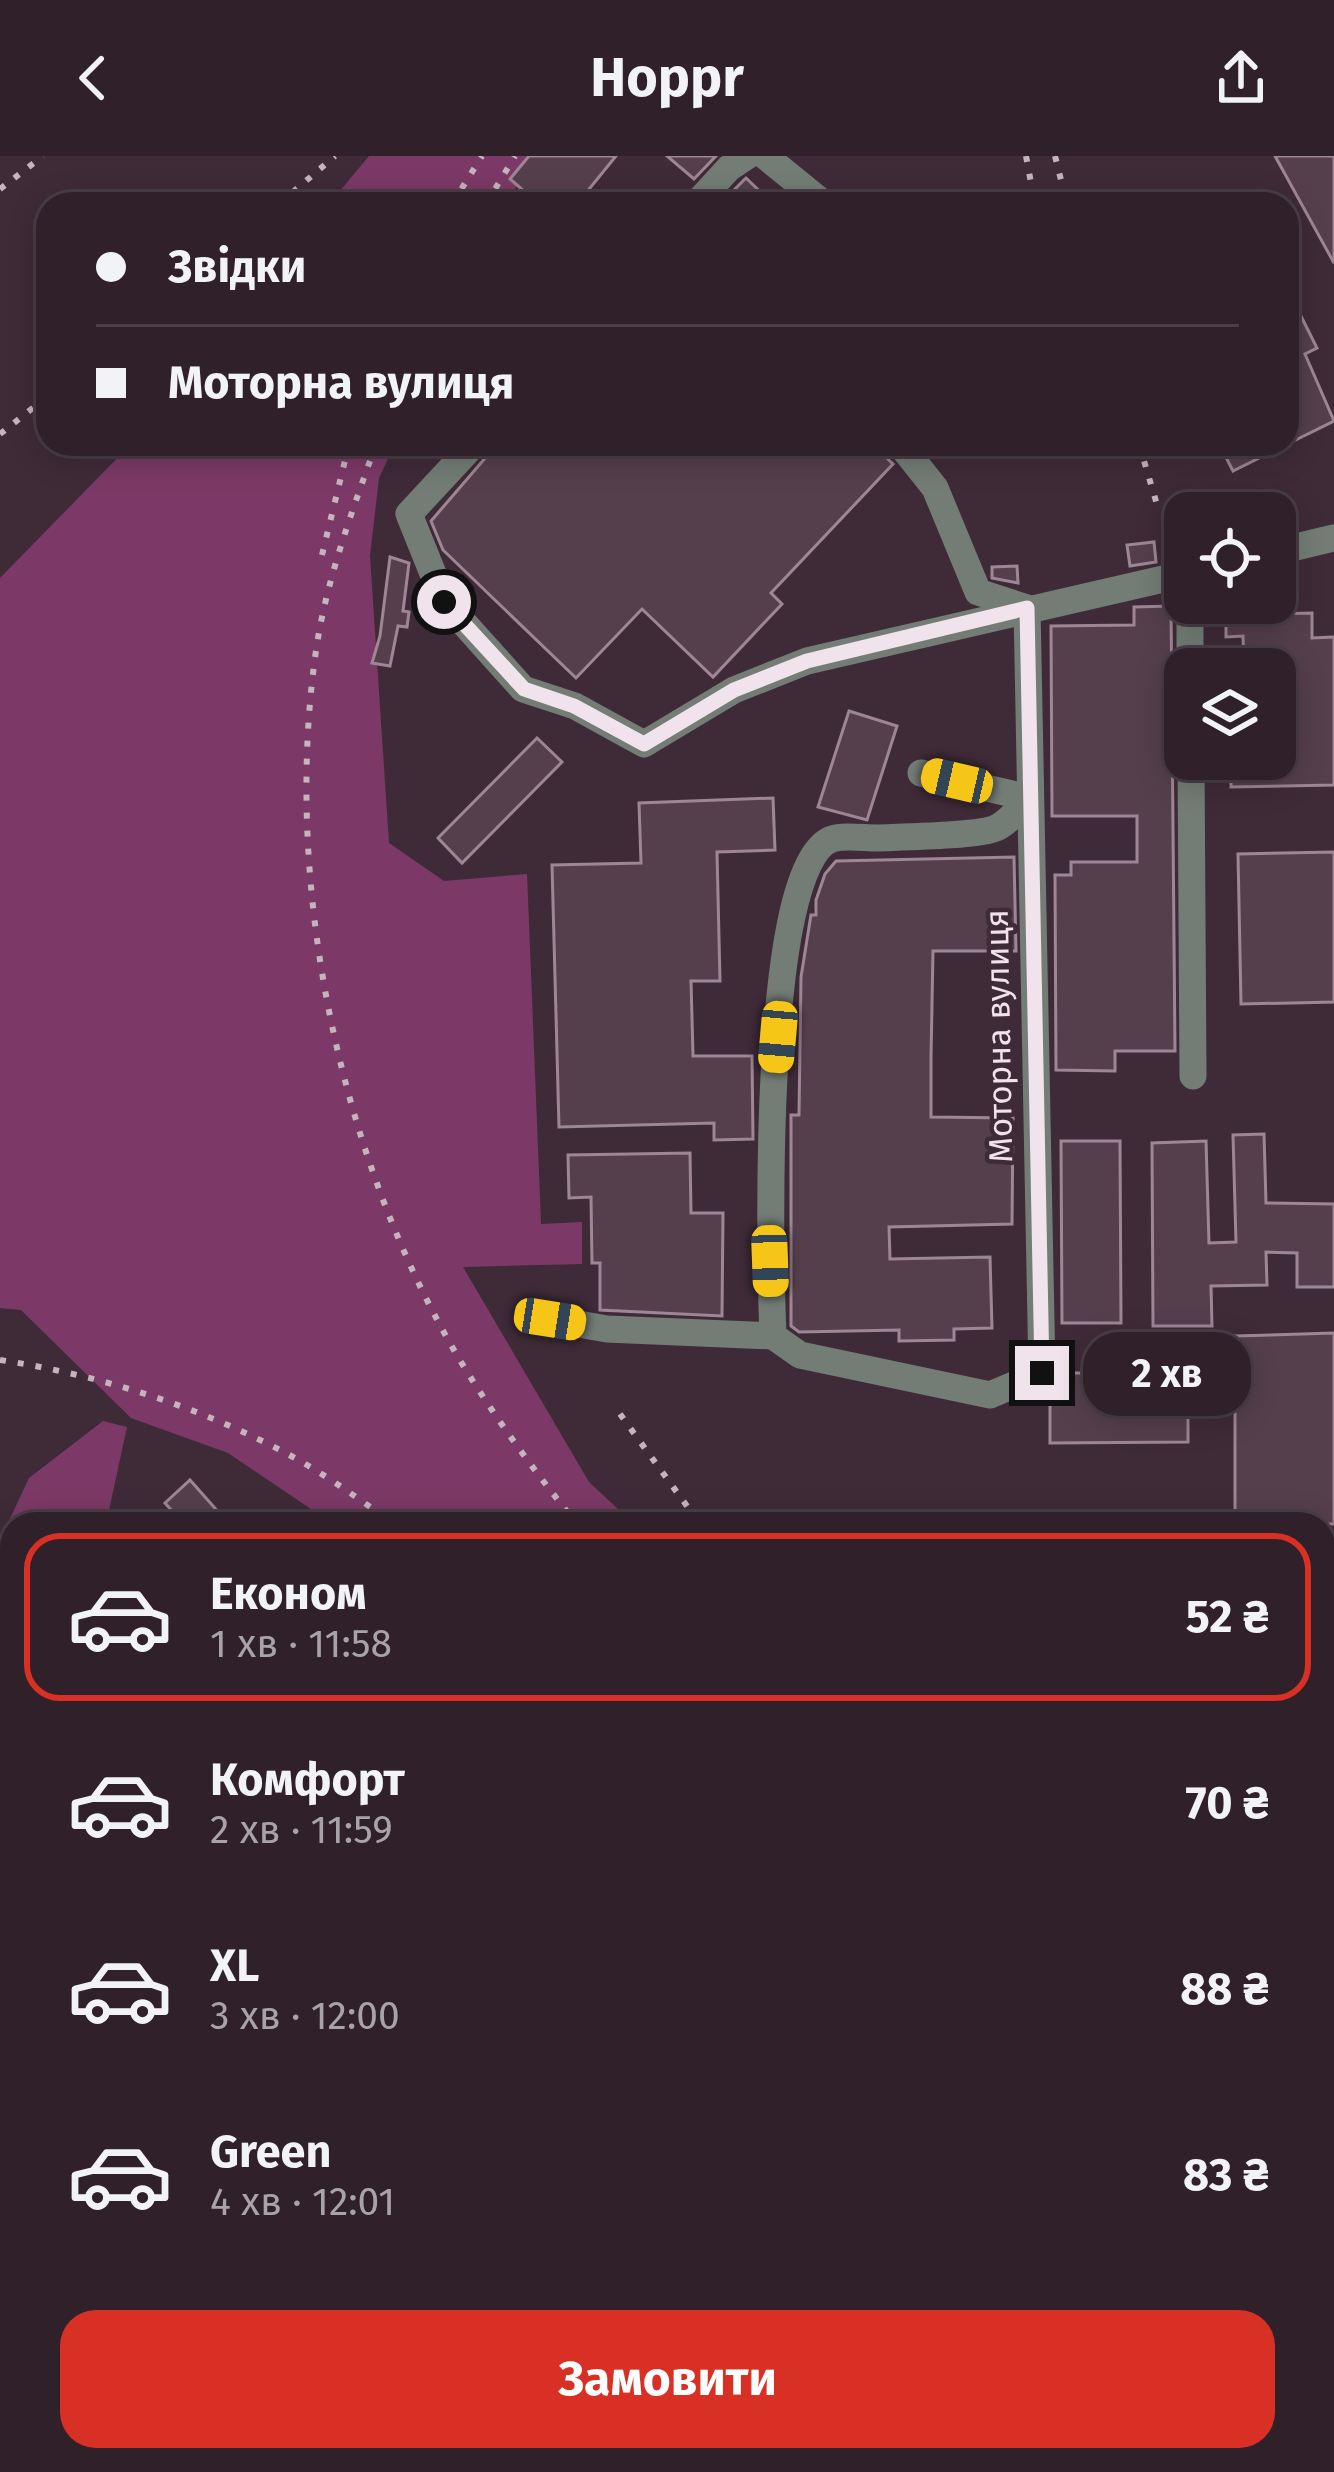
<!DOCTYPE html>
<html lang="uk">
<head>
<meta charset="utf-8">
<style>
	:root { --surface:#2f202a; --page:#372832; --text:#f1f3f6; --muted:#a7a3a8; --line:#4a3e47; --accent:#d93025 }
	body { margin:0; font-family:"Fira Sans",sans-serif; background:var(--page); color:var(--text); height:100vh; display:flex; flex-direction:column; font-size:45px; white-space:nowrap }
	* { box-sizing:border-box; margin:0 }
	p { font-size:39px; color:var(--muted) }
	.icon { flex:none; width:66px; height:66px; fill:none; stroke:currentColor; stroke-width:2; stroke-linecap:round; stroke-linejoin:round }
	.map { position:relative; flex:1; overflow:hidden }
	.drawer { position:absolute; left:0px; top:1356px; width:1335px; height:960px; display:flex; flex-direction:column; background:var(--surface); border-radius:36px 36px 0 0; box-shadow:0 6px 30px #0003,0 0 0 3px var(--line) }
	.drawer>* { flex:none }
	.top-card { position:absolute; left:36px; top:36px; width:1263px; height:264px; border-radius:36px; box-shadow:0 6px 30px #0003,0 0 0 3px var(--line); display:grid; align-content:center; height:264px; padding:0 60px; background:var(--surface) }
	.tools { position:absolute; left:1164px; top:336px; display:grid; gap:24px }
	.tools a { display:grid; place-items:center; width:132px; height:132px; border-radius:24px; background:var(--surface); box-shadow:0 6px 30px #0003,0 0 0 3px var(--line); font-size:60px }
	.end { position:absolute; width:54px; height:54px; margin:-27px; border:15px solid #f1e3eb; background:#111; box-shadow:0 0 0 6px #111 }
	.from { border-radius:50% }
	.bubble { position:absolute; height:84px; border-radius:36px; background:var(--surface); box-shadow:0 6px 30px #0003,0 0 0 3px var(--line); font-size:39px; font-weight:700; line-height:84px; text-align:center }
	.car { position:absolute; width:36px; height:72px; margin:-36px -18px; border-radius:15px; box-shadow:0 0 9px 3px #0007; background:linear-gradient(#f5c518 24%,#345 0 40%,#f5c518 0 76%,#345 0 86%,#f5c518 0) }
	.top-card b { display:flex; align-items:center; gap:42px; height:114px; font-size:45px }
	.top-card b+b { border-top:3px solid var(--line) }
	.top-card i { width:30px; height:30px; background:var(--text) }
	ul { padding:21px 0 0; list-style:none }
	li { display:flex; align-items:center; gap:36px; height:168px; margin:0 24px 18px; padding:0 36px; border:6px solid transparent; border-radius:36px }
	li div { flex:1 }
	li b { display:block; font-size:45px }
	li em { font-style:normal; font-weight:700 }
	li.current { border-color:var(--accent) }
	li>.icon { width:108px; height:108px; stroke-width:1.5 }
	.cta { display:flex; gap:24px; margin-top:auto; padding:24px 60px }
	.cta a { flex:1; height:138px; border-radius:36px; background:var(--accent); color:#fff; font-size:48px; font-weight:700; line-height:138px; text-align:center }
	header { display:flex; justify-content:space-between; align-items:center; height:156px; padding:0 60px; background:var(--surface); font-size:54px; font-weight:700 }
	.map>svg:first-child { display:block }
	.green { fill:#7c3967 }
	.building { fill:#553f4d; stroke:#9f8695; stroke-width:3 }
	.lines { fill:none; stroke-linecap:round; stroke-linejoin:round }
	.minor { stroke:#737d76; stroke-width:27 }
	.rail { stroke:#c4b4bd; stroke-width:6; stroke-dasharray:6 12; stroke-linecap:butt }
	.route { stroke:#f1e3eb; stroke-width:15 }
	.labels { text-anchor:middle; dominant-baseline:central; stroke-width:9; stroke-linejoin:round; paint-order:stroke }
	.street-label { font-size:33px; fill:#f1e3eb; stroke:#3f2b38 }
</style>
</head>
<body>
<header><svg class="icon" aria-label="back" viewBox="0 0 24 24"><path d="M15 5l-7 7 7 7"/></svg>Hoppr<svg class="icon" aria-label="share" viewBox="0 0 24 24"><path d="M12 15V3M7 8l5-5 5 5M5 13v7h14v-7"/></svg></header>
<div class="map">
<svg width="1334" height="2316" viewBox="0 0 1334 2316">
	<rect width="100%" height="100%" fill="#3f2b38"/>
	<g class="green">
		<polygon points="369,0 537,0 505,48 329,48"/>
		<polygon points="131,288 395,288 379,322 370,400 389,687 444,725 527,718 541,1068 582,1066 582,1108 463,1111 589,1326 634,1368 333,1368 228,1297 131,1262 21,1154 0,1152 0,422"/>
		<polygon points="103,1265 127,1271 106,1368 12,1368 12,1674 0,1672 0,1384 29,1322"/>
		<polygon points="0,1710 12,1712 12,1864 9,1878 0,1879"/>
		<polygon points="1323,1746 1334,1749 1334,1881 1323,1881"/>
	</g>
	<g class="building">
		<polygon points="529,0 616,0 577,48 527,48 532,42 510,23"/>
		<polygon points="667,0 716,0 694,23"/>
		<polygon points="1275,0 1334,0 1334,107"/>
		<polygon points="746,22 773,48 720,48"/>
		<polygon points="1287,132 1317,192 1305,198 1334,265 1233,315 1219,288 1287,288"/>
		<polygon points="492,288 872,288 893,308 771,437 782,448 713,521 642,453 576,522 443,394 431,365 487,300"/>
		<polygon points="1154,386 1156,406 1130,410 1127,389"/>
		<polygon points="390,401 409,407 403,455 409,456 407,471 398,470 390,510 372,507 380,480"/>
		<polygon points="1017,410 1018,427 992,422 992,411"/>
		<polygon points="1171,450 1175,895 1115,895 1115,915 1056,914 1055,719 1071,719 1071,706 1137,706 1137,660 1052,660 1051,470 1134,469 1134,451"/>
		<polygon points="1312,457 1312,482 1334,481 1334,629 1231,631 1231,604 1275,603 1275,513 1244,513 1243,480 1226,481 1226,459"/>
		<polygon points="849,555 897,570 867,664 818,651"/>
		<polygon points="537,582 562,606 462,707 438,682"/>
		<polygon points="773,642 775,694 717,696 720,825 691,825 693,900 752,900 753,983 714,984 714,967 559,971 552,709 641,707 639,647"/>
		<polygon points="1334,696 1334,846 1241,848 1238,698"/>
		<polygon points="1014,701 1016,795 933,795 931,901 931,961 1013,962 1012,1068 889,1071 890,1103 990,1101 992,1172 954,1173 954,1184 899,1185 899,1174 799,1176 791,1170 791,959 799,959 801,821 810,765 811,759 816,759 816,744 825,718 836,705"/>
		<polygon points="1264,978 1266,1047 1334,1048 1334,1131 1297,1131 1297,1097 1266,1096 1267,1129 1211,1130 1212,1170 1153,1170 1152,987 1206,985 1209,1087 1236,1086 1233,979"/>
		<polygon points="1061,985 1120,985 1121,1167 1062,1167"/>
		<polygon points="690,997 691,1057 723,1057 722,1160 600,1154 600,1107 592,1107 591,1041 569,1042 568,999"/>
		<polygon points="1334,1177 1334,1368 1235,1368 1235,1180"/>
		<polygon points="1060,1217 1188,1217 1188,1286 1050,1287 1050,1233"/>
		<polygon points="190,1324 229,1368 184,1368 165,1347"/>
	</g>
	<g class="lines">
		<g class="minor">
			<polyline points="765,0 824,48"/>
			<polyline points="696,48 729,12 747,0"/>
			<polyline points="474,288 409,358 444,445 523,533 575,550 644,588 734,534 807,505 1185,418"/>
			<polyline points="900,288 935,332 978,436 1027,452"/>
			<polyline points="1275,396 1334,382"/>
			<polyline points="1190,447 1190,513"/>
			<polyline points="1191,603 1193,920"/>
			<path d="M921,617L1030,642C1020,651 1008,667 996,672C979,680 899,681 877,682C864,682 844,679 832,683C760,707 770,1106 773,1180L800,1199L990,1239L1042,1217L1027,452"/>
			<polyline points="550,1163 607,1173 773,1180"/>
			<polyline points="1323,2013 1334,1999"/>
			<polyline points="1323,2260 1334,2268"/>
		</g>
		<g class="rail">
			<polyline points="1026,0 1035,48"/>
			<polyline points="1055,0 1067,48"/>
			<polyline points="0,33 43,0"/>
			<polyline points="279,48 335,0"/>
			<polyline points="452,48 482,0"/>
			<polyline points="486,48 515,0"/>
			<polyline points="0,278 48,240"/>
			<path d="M376,288C353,353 328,419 317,488C281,722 339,1003 461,1206C496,1263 535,1316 577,1368"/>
			<polyline points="1139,288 1158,352"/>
			<polyline points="322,399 349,288"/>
			<path d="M0,1204C100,1219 204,1252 293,1301C328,1320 361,1345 395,1368"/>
			<polyline points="620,1258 700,1368"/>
			<polyline points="1323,1785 1334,1786"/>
			<polyline points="1323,1826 1334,1827"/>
		</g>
	</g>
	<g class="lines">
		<polyline class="route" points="444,446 524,533 574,550 644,588 734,534 807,505 1027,452 1042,1217"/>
	</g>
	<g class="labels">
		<g class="street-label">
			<text transform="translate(999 880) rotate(-91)">Моторна вулиця</text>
		</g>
	</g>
</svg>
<div class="tools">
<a><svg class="icon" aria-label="locate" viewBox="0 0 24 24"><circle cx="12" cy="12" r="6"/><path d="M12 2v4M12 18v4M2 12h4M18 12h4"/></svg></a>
<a><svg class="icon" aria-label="layers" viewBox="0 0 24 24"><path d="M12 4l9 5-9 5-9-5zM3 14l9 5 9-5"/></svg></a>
</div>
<i class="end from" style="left:444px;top:446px"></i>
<i class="end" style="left:1042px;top:1217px"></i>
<div class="bubble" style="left:1083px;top:1176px;width:168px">2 хв</div>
<i class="car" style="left:957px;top:625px;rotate:283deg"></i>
<i class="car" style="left:778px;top:881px;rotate:185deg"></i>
<i class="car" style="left:770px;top:1105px;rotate:178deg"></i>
<i class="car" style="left:550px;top:1163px;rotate:99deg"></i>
<div class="top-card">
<b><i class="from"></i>Звідки</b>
<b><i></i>Моторна вулиця</b>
</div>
<section class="drawer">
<ul>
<li class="current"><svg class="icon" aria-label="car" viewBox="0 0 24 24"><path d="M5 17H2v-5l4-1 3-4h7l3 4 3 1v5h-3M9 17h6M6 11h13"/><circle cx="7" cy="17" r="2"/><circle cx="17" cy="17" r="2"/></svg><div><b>Економ</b><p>1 хв · 11:58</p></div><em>52 ₴</em></li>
<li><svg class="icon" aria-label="car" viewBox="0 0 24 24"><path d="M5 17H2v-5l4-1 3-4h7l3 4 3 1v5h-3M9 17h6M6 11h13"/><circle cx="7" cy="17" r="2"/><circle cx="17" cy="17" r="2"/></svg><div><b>Комфорт</b><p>2 хв · 11:59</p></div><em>70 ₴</em></li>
<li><svg class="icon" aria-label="car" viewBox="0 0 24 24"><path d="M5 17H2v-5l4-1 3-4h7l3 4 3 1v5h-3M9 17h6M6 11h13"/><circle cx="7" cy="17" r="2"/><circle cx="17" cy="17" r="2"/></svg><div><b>XL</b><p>3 хв · 12:00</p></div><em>88 ₴</em></li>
<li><svg class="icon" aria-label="car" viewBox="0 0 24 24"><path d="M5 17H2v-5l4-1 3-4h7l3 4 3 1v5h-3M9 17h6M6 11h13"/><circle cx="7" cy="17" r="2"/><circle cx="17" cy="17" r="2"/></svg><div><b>Green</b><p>4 хв · 12:01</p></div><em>83 ₴</em></li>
</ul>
<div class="cta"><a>Замовити</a></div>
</section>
</div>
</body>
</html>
